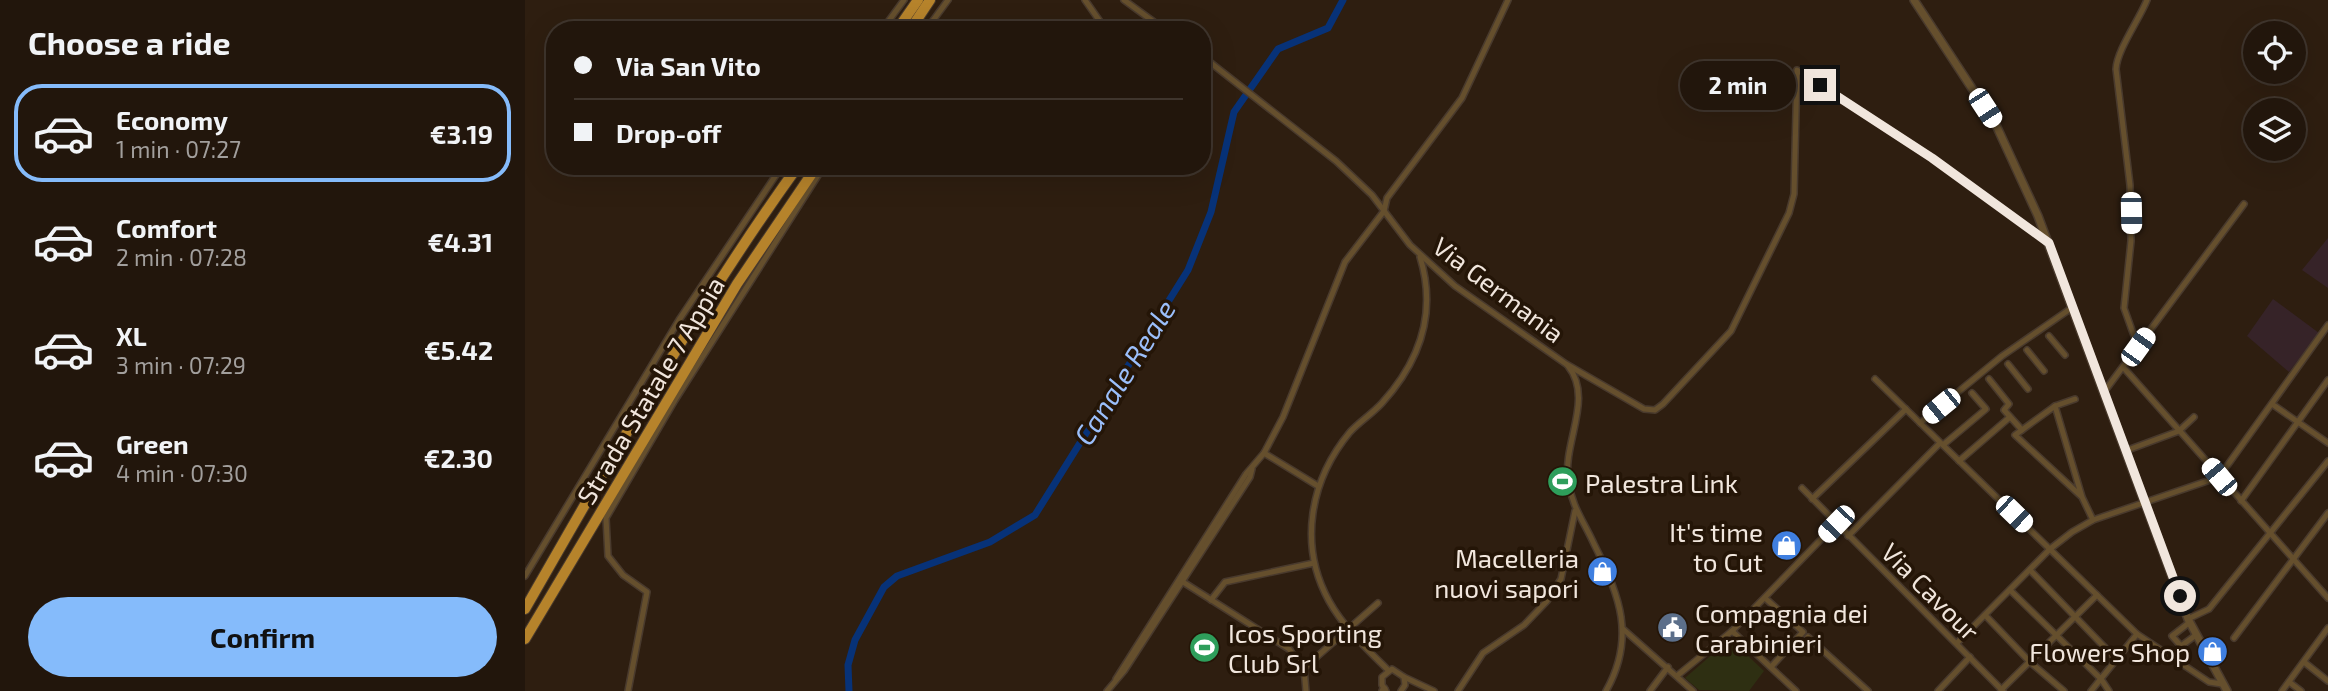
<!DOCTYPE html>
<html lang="en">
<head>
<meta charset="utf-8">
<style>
	:root { --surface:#22160c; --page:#2e231a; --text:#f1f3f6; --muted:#a29f9d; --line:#3f352d; --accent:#85bbfb }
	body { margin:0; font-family:"Exo 2",sans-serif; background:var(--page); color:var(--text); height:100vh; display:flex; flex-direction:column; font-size:26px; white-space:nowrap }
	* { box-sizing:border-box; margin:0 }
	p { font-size:23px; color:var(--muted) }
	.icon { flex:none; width:38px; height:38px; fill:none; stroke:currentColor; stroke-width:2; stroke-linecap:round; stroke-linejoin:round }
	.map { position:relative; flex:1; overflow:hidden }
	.drawer { display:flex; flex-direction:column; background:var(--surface); width:525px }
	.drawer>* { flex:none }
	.top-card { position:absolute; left:21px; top:21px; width:665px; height:154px; border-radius:28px; box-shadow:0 7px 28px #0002,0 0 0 2px var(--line); display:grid; align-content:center; height:154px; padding:0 28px; background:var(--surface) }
	.buttons { position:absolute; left:1718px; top:21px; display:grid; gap:14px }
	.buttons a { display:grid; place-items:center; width:63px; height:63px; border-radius:50%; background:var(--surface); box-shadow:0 7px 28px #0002,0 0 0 2px var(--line); font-size:35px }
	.end { position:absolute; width:32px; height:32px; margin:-16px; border:9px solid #f1e6dd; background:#111; box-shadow:0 0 0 4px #111 }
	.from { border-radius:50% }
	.bubble { position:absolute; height:49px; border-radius:24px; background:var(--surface); box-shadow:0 7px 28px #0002,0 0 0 2px var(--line); font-size:23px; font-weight:700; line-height:49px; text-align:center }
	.car { position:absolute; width:21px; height:42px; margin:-21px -10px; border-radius:9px; box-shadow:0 0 5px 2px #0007; background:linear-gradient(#fff 24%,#345 0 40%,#fff 0 76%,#345 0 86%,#fff 0) }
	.top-card b { display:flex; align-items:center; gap:24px; height:66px; font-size:26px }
	.top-card b+b { border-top:2px solid var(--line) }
	.top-card i { width:18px; height:18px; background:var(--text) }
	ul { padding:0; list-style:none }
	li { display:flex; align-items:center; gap:21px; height:98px; margin:0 14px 10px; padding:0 14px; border:4px solid transparent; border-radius:28px }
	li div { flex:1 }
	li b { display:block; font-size:26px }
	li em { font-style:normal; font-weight:700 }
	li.selected { border-color:var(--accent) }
	li>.icon { width:63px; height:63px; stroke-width:1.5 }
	h2 { padding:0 28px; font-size:32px; line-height:84px }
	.action { display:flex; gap:14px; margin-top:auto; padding:14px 28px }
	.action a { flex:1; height:80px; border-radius:42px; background:var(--accent); color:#111; font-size:28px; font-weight:700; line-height:80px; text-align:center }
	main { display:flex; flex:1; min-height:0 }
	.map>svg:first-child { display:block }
	.education { fill:#362328 }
	.green { fill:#2e2f12 }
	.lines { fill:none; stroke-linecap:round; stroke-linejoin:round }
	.canal { stroke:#073278; stroke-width:7 }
	.minor-casing { stroke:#493a2d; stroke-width:8 }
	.tertiary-casing { stroke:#493a2d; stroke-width:10 }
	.trunk-casing { stroke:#493a2d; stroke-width:12 }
	.minor { stroke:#654f2d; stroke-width:5 }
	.tertiary { stroke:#654f2d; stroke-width:7 }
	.trunk { stroke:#b6832b; stroke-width:10 }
	.route { stroke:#f1e6dd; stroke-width:9 }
	.labels { text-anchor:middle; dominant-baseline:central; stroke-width:7; stroke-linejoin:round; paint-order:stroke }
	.street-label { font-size:26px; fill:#f1e6dd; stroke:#241507 }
	.poi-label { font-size:26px; fill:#f1e6dd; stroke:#241507; text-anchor:start }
	.water-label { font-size:28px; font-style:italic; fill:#9bbffb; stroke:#241507 }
</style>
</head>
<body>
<main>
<section class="drawer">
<h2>Choose a ride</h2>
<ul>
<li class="selected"><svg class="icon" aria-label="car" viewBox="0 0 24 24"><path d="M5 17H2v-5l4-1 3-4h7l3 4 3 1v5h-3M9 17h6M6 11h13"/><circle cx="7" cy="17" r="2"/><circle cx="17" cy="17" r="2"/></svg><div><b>Economy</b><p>1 min · 07:27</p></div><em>€3.19</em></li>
<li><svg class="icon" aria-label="car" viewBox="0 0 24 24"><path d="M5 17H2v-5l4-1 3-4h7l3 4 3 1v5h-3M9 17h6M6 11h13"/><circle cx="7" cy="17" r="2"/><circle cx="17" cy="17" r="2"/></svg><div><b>Comfort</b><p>2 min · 07:28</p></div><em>€4.31</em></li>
<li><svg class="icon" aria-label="car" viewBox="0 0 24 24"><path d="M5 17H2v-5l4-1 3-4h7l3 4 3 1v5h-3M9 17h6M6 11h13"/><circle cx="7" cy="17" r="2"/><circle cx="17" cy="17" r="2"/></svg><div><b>XL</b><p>3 min · 07:29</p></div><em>€5.42</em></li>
<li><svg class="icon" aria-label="car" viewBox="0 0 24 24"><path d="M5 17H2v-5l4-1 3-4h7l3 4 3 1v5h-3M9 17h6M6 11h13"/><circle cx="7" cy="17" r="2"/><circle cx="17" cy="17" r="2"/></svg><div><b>Green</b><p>4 min · 07:30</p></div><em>€2.30</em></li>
</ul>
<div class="action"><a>Confirm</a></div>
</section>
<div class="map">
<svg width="1803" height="691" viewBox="0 0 1803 691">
	<rect width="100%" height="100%" fill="#2e1e10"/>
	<g class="education">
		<polygon points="1803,238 1803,288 1777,270"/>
		<polygon points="1748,299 1794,333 1764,372 1722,336"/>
	</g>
	<polygon class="green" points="1205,639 1239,671 1224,691 1174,690 1160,678"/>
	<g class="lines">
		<polyline class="canal" points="324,691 323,665 330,640 359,587 372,576 465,542 510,515 663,270 686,212 709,112 753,49 803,28 818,0"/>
		<defs>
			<g id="minor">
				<polyline points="560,0 581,30"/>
				<polyline points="599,0 640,30"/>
				<polyline points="357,30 379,0"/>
				<polyline points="401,30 423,0"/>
				<polyline points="614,30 626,20"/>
				<polyline points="677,56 811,161 847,195 885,245 930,286 1041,364 1119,409 1130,410 1138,404 1206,331 1264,213 1269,194 1272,70 1407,158 1522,241"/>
				<polyline points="1524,336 1540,355"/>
				<path d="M1613,347L1599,308L1606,241L1605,185L1591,69C1592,50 1614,20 1622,0"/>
				<polyline points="1502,350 1519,371"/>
				<polyline points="1483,364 1503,389"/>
				<path d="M1043,366C1069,398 1038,442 1043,480C1047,507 1058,520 1069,544C1095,595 1111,638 1081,691"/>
				<polyline points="1598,367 1803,598"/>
				<polyline points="1350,379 1612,634 1684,682 1697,684"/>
				<polyline points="1464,379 1484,404 1479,410 1497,430"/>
				<polyline points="1579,392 1719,204"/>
				<polyline points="1747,404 1803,443"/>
				<polyline points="1530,406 1550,399"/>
				<polyline points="1395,423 1477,356 1548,307"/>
				<polyline points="1418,445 1461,409 1447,393"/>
				<polyline points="1600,451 1654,431 1669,417"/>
				<polyline points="739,453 793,486"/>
				<polyline points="1434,461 1485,417"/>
				<polyline points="1277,488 1478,691"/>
				<polyline points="1557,497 1490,435 1530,406 1557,497 1568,520"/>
				<polyline points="1287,499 1381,409"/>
				<polyline points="1716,501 1803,380"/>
				<polyline points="1323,536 1415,443"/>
				<polyline points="1505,570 1592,660"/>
				<polyline points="0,576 154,320 257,166"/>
				<polyline points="658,582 764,649 779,668 781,691"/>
				<polyline points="1485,590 1576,679 1584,691"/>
				<polyline points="1240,598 1278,632 1246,667"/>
				<polyline points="686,600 700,582 789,563"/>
				<polyline points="1460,615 1505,662 1539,691"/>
				<polyline points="1663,619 1684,609 1803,461"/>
				<polyline points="1665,622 1647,636 1656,646 1671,635"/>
				<polyline points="1098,629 1168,691"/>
				<polyline points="1207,631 1271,691"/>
				<polyline points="1283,637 1343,691"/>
				<polyline points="1709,638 1803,513"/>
				<polyline points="1432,643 1525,549 1547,532 1568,520 1694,477 1803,325"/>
				<polyline points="1779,662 1803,681"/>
				<polyline points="779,668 853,603"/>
				<path d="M863,670C842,649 819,628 804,601C773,545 785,480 825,432C834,422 847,414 857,403C895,361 912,312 895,257"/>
				<polyline points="1153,675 1207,631 1311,524"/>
				<polyline points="879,677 909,691"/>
				<polyline points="591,679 721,474 739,453 758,417 820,262 859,211 862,198 937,98 983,0"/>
				<polyline points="1764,682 1776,691"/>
				<polyline points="1476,690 1572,595"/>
				<polyline points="103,691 122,592 98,575 83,556 81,518 150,400 299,166"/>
				<polyline points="582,691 599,671 725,477 727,469"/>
				<polyline points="861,691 857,685 857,677 867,669 879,677 880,685 876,691"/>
				<polyline points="933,691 958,653 999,625 1022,601 1036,579 1050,511"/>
				<polyline points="1125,691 1143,667"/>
				<polyline points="1413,691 1445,657"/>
				<polyline points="1566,691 1612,634"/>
				<polyline points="1757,691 1803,628"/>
			</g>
			<g id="tertiary">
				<polyline points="1389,0 1471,125 1513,216 1663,619 1702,691"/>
				<polyline points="858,691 859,689"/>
			</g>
			<g id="trunk">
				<polyline points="372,30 393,0"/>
				<polyline points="385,30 405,0"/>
				<path d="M0,609C86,459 172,306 273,166"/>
				<polyline points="0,639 212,284 292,166"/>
			</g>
		</defs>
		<use href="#minor" class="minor-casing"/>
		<use href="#tertiary" class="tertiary-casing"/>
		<use href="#trunk" class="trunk-casing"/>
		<use href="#minor" class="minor"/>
		<use href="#tertiary" class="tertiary"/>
		<use href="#trunk" class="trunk"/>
	</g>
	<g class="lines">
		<polyline class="route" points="1295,85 1407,158 1524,243 1655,596"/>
	</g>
	<defs>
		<symbol id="stadium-disc" viewBox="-11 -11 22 22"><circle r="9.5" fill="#2e9e5b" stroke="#241507"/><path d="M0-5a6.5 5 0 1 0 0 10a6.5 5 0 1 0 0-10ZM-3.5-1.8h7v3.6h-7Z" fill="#fff"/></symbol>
		<symbol id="shop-disc" viewBox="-11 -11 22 22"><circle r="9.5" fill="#3f7fe0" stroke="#241507"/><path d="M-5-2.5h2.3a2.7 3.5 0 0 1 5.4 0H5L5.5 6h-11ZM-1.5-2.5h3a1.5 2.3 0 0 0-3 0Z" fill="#fff"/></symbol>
		<symbol id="civic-disc" viewBox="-11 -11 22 22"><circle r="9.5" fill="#5c6f8a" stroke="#241507"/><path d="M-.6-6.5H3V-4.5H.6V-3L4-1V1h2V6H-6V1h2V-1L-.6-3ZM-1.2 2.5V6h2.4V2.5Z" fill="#fff"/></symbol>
	</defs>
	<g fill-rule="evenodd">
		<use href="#stadium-disc" x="1020" y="464" width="35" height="35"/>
		<use href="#shop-disc" x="1244" y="528" width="35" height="35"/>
		<use href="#shop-disc" x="1060" y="554" width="35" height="35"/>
		<use href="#civic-disc" x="1130" y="610" width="35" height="35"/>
		<use href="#stadium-disc" x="662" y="630" width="35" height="35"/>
		<use href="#shop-disc" x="1670" y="634" width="35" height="35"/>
	</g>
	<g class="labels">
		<g class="street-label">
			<text transform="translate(974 289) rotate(37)">Via Germania</text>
			<text transform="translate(125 390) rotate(-59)">Strada Statale 7 Appia</text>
			<text transform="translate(1406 591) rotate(45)">Via Cavour</text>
		</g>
		<g class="poi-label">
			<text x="1060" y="482">Palestra Link</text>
			<text x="1238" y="531" text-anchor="end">It's time<tspan x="1238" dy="30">to Cut</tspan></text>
			<text x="1054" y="557" text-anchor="end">Macelleria<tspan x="1054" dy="30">nuovi sapori</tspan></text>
			<text x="1170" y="612">Compagnia dei<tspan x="1170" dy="30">Carabinieri</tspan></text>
			<text x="703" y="632">Icos Sporting<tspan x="703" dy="30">Club Srl</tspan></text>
			<text x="1665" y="651" text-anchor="end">Flowers Shop</text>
		</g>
		<g class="water-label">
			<text transform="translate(599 372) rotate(-58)">Canale Reale</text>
		</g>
	</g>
</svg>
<div class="buttons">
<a><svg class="icon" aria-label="locate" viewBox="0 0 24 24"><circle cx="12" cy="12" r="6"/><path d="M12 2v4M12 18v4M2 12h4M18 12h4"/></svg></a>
<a><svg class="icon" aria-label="layers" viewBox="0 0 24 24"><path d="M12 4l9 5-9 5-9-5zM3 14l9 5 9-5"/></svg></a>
</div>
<i class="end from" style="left:1655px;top:596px"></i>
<i class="end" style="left:1295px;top:85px"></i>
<div class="bubble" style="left:1155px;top:61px;width:116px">2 min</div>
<i class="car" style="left:1460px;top:108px;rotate:147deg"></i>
<i class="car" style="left:1606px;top:213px;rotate:179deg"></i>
<i class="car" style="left:1613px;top:347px;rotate:36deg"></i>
<i class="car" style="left:1416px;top:406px;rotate:231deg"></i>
<i class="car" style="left:1694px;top:477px;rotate:320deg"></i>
<i class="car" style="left:1489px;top:514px;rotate:134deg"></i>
<i class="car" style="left:1311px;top:524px;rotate:224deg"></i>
<div class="top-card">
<b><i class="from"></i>Via San Vito</b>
<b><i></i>Drop-off</b>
</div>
</div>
</main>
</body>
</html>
